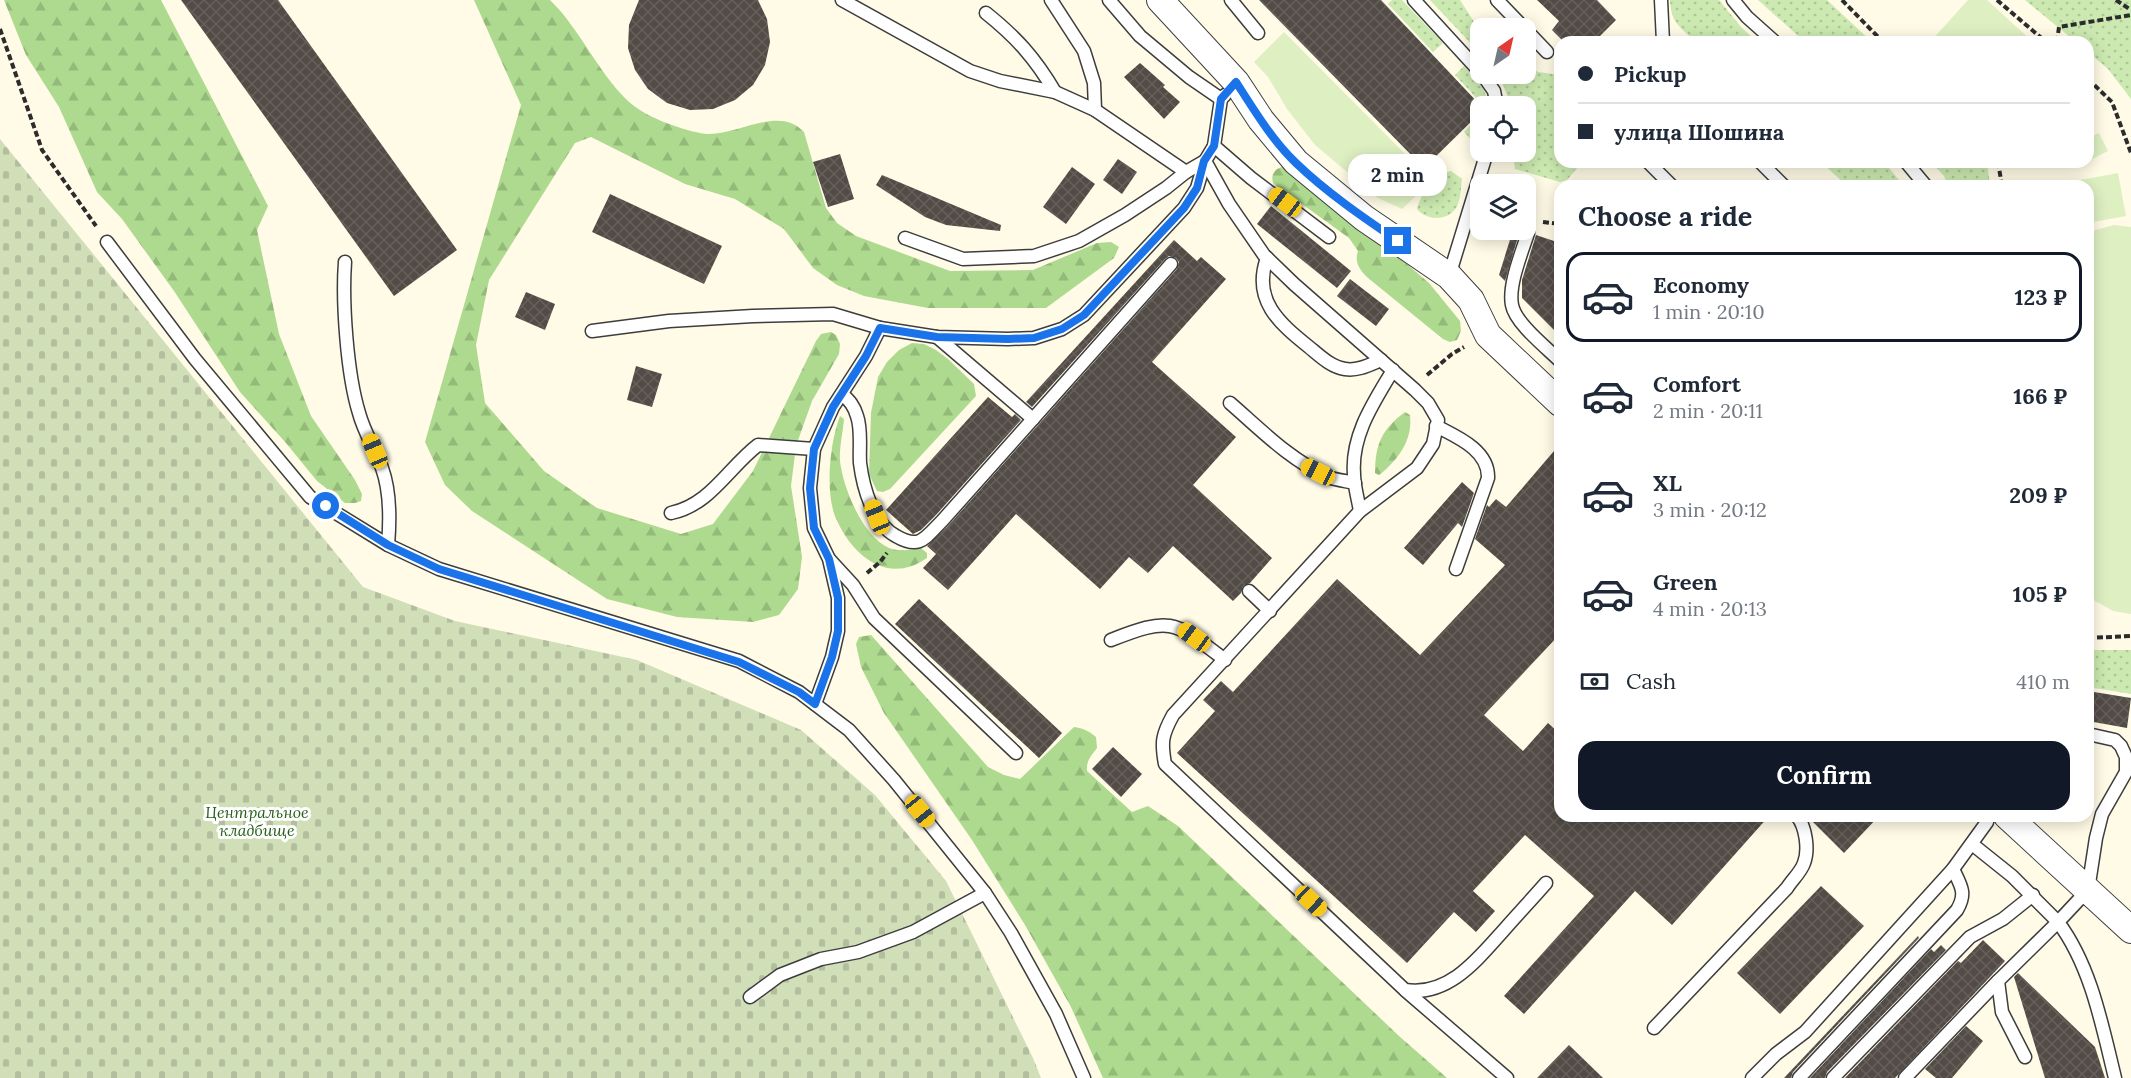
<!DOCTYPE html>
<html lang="en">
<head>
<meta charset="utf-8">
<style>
	:root { --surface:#fff; --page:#f2f2f3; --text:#1f2937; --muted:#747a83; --line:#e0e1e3; --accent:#111827 }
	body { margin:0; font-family:Lora,serif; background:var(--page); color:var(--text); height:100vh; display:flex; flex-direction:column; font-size:22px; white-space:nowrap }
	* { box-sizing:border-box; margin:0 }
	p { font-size:20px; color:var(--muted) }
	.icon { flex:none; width:33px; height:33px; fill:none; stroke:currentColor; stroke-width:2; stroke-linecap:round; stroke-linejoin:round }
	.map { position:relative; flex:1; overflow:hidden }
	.side { position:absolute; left:1554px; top:180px; width:540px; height:642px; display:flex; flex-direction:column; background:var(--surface); border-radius:18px; box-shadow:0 3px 15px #0003 }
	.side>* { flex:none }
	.hud { position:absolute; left:1554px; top:36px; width:540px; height:132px; border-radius:18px; box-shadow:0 3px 15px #0003; display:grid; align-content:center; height:132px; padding:0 24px; background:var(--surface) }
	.needle { width:39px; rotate:34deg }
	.fabs { position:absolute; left:1470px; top:18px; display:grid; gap:12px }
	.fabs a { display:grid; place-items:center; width:66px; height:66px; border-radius:12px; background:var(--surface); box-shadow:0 3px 15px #0003; font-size:30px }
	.end { position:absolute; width:27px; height:27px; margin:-14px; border:8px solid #1a73e8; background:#fff; box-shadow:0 0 0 3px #fff }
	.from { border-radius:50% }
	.bubble { position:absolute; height:42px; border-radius:18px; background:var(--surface); box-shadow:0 3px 15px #0003; font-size:20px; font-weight:800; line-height:42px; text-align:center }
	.car { position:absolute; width:18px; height:36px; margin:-18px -9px; border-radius:8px; box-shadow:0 0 4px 2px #0007; background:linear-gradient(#f5c518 24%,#345 0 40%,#f5c518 0 76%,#345 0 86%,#f5c518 0) }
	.hud b { display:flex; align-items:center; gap:21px; height:57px; font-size:22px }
	.hud b+b { border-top:2px solid var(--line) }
	.hud i { width:15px; height:15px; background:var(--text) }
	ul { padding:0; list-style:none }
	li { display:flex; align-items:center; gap:18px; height:90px; margin:0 12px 9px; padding:0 12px; border:3px solid transparent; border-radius:18px }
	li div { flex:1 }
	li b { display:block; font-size:22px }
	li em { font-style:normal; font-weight:800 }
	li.on { border-color:var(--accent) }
	li>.icon { width:54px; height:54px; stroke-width:1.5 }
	h2 { padding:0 24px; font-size:27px; line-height:72px }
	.pay { display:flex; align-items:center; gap:15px; height:66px; padding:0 24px; font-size:22px }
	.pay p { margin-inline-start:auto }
	.cta { display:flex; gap:12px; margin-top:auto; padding:12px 24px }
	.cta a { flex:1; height:69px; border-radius:18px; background:var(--accent); color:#fff; font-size:24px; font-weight:800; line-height:69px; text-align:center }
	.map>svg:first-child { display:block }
	.grass { fill:url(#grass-dots) }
	.forest { fill:url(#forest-firs) }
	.cemetery { fill:url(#cemetery-stones) }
	.pitch { fill:#def0c2 }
	.building { fill:url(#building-cross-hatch) }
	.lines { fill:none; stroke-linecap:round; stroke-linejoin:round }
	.lane-casing { stroke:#3d3d3d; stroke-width:15 }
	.street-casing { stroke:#3d3d3d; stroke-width:28 }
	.path { stroke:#2c2c2c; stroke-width:4; stroke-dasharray:6 3; stroke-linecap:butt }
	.lane { stroke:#fff; stroke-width:12 }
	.street { stroke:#fff; stroke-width:26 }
	.route { stroke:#1a73e8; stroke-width:8 }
	.labels { text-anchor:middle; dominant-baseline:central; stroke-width:6; stroke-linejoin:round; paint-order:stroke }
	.park-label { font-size:16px; font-style:italic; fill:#25611a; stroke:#fff }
</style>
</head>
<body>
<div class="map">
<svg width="2131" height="1078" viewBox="0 0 2131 1078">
	<defs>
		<pattern id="grass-dots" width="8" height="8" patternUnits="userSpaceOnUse" patternTransform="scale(1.5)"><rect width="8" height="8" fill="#cbe9b0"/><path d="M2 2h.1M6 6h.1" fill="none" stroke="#adc696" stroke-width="1.8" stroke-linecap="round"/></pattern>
		<pattern id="forest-firs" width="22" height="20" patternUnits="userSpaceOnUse" patternTransform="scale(1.5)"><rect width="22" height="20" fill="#adda8f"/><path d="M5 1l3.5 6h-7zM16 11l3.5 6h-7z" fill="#94ba7a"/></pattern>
		<pattern id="cemetery-stones" width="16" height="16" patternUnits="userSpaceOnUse" patternTransform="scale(1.5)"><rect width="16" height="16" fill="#d1dfb9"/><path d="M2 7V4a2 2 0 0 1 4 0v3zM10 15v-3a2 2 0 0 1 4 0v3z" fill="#b2be9e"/></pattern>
		<pattern id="building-cross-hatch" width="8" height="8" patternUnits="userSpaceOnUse" patternTransform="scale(1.5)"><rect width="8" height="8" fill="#524b46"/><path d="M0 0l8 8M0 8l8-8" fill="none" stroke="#66605c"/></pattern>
	</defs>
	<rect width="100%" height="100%" fill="#fffbe6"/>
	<g class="grass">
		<polygon points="1392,0 1402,0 1443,43 1433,52 1388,4"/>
		<polygon points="1430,0 1460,0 1480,31 1480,53"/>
		<path d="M1670,0H1719L1741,27L1757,42H1696C1680,27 1671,23 1670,0Z"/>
		<polygon points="1758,0 1827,0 1872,42 1805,42"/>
		<polygon points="2025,0 2131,0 2131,99 2108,69 2088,52 2088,42 2076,42"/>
		<polygon points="1526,63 1538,72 1560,75 1560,162 1579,162 1578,167 1567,180 1560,182 1515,169 1513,152 1526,152 1526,106 1509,106 1508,98 1499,74 1526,74"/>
		<polygon points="1464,66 1482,87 1491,106 1484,106 1455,75"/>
		<polygon points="1480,115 1480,145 1479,148 1464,132"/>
		<polygon points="1821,162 1884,162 1904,186 1847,186"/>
		<polygon points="1931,162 1987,162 1990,186 1948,186 1944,176"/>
		<path d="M1451,171L1462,179C1461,187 1461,196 1458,204C1452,221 1427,222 1417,209C1422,192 1433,174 1451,171Z"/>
		<polygon points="2088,650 2131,650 2131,694 2088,687"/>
	</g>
	<g class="forest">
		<polygon points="4,0 161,0 268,206 257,230 279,334 311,416 355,480 362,494 361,501 355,503 345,503 317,481 286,443 240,392 174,291 122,219 97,192 59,107 26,55"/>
		<path d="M474,0H550C583,31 606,91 643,112C658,121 691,133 708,134C739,135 779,105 804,132L826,208L837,223L856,236L950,271L1033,270L1097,243L1111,242L1119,247L1114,258L1046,308H928L864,296L837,285L813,268L784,229L735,199L685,184L591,137L575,143L489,280L476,345L485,403L544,471L597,508L681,534L713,524L753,471L816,341L821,334L831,332L836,335L840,344L839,354L812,401L796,446L791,486L802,557L798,589L779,615L753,622L677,617L607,599L472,511L445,485L425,442L521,105Z"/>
		<path d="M1287,166L1339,206L1429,283L1460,321L1461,331L1457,340L1450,342L1443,339L1368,278C1360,270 1354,263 1358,251L1349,238L1273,183C1270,172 1277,167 1287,166Z"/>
		<polygon points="912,343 924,344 936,350 948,359 974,384 976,396 890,489 883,492 877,491 869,474 871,413 878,377 887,362 899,350"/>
		<path d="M1405,412L1410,415C1413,440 1398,460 1379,475L1375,473C1375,444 1382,429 1405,412Z"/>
		<path d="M840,416L844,419C843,432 839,448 840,461C843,488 863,537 889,548C899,552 911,550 921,548L927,553V558C887,586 851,555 835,516C825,490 830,442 840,416Z"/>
		<path d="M871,635L988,767L1004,775L1020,779L1074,727C1083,728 1089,731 1096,737L1097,748C1091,756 1086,761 1087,771L1132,812L1148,806L1178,826L1399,1036L1447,1078H1103L1071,1007L1025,925L972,840L884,713L861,667L856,644L859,637Z"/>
	</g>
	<polygon class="cemetery" points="0,139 363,587 455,621 637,660 801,730 875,795 946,881 1033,1058 1041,1078 0,1078"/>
	<g class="pitch">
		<polygon points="1968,0 1987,0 2033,42 1930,42"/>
		<polygon points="1284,32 1432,181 1402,209 1378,198 1315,145 1287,109 1268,77 1254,62"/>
		<polygon points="2099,133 2108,151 2088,161 2088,138"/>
		<polygon points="2118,173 2126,216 2088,223 2088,186 2064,186 2064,183"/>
		<polygon points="2114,225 2131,227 2131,614 2113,611 2088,597 2088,232"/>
	</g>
	<g class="building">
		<polygon points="181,0 278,0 457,250 394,296"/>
		<polygon points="639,0 758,0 767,19 770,42 765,65 753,85 735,100 713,109 690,110 667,103 648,89 635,70 628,48 629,25"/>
		<polygon points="1259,0 1381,0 1481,106 1480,113 1424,168"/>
		<polygon points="1537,0 1597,0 1616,20 1594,42 1564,42 1552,30 1559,21"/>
		<polygon points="1140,63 1165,85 1163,87 1180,102 1164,119 1124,77"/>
		<polygon points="840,154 854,199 828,207 813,162"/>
		<polygon points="1118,159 1137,172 1122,194 1103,180"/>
		<polygon points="1072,167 1095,184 1066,224 1043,207"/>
		<polygon points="882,175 1001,225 1000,231 946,225 925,217 876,185"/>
		<polygon points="610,194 722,246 704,284 592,232"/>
		<polygon points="1271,206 1351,271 1337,288 1257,224"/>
		<polygon points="1513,230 1520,230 1505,281 1499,275"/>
		<polygon points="1536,235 1560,243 1560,275 1556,287 1560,291 1560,336 1522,298 1522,280"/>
		<polygon points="1174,240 1197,261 1201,257 1226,279 1152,362 1236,437 1193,485 1272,558 1250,583 1243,586 1241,593 1233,601 1173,546 1148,573 1129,557 1100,589 1016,514 948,590 923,568 936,554 927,546 948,526 1177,269 1179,262 1176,258 1169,256 1165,259 1032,407 1026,402"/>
		<polygon points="1350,279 1389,309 1376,326 1337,296"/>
		<polygon points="526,292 555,304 545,330 515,317"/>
		<polygon points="636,366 662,374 652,407 627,400"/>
		<polygon points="988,397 1012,417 1015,414 1021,420 936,515 921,530 913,534 886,510"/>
		<polygon points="1560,444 1560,634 1484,715 1523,751 1548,723 1560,734 1560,816 1769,816 1672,925 1635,891 1524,1014 1504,996 1594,896 1525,835 1473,891 1495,911 1476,932 1454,912 1407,963 1177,753 1215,711 1203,700 1221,681 1233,692 1337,579 1420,655 1505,565 1475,539 1487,505 1489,507 1496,499 1506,507"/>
		<polygon points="1462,482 1474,493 1462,527 1458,523 1423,565 1404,548"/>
		<polygon points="919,599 1062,733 1039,758 895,624"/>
		<polygon points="2088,691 2131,698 2127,728 2088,721"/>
		<polygon points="1113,747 1142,774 1121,797 1092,769"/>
		<polygon points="1807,816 1879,816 1844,853"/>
		<polygon points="1821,886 1864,926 1780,1014 1737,973"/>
		<polygon points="1918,936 1919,938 1793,1072 1791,1078 1784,1078"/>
		<polygon points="1983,940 2005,961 1895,1078 1845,1078 1958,961 1961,963"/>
		<polygon points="1941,945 1946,950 1827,1072 1825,1078 1810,1078 1931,949 1934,952"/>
		<polygon points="2018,973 2095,1047 2105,1078 2045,1078 2014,977"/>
		<polygon points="1966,1026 1983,1041 1952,1078 1936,1078 1925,1069"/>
		<polygon points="1569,1045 1603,1078 1537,1078"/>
	</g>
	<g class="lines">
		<defs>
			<g id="lane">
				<polyline points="842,0 970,71 1000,81 1055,92 1095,110 1186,172 1205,161"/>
				<polyline points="1051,0 1084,51 1094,83 1095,110"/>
				<polyline points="1109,0 1140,36 1189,77 1221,99 1225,95"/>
				<polyline points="1231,0 1258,33"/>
				<polyline points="1414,0 1480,72"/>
				<polyline points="1497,0 1524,28"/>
				<polyline points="1661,0 1663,42"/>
				<polyline points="1733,0 1747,17 1775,42"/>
				<path d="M986,13C1016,37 1035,58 1055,92"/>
				<polyline points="1526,30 1547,52"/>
				<polyline points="1482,74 1494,91 1497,106"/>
				<path d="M1221,99L1214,146L1205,161L1229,204L1264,255L1294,284L1415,390L1428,403L1438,420L1433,444L1417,468L1360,511L1173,715C1162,735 1161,742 1165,764L1405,990C1448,997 1477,960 1503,931C1517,915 1532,899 1546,883"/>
				<polyline points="1214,146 1251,178 1329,237"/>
				<polyline points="1648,162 1672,186"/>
				<polyline points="1760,162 1784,186"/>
				<polyline points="1906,162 1926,186"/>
				<path d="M1528,233C1522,252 1508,285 1512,305C1515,323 1547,348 1560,361"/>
				<polyline points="905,238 963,259 1034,256 1079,241 1125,215 1166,188 1186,172"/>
				<polyline points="107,242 195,359 310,497 388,545 439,569 739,661 799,692 849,730 894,780 985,893 1011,933 1056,1014 1084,1078"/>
				<path d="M1267,258C1252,300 1279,323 1309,347C1320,356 1331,367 1345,369C1358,371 1369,365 1381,360"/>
				<path d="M345,262C342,302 347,374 359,413C364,432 375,449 382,468C390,490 390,522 388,545"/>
				<polyline points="1449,276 1487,152"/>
				<polyline points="592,331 669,321 753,316 833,314 880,328"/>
				<polyline points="937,337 1033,419"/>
				<path d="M842,394C850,401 854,406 857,416C862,430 859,448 860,463C863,487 873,524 896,536C920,550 925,538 942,521L1171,264"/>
				<path d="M1230,403C1260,429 1290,460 1328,477C1336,480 1346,481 1355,483"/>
				<path d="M1436,426C1457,437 1489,450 1488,478L1456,569"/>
				<path d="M1360,511C1358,499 1354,486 1354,474C1351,435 1374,402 1393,370"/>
				<path d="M671,513C710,505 728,468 758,445L814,449"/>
				<polyline points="830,560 853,585 874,618 1016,753"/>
				<polyline points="1249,591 1270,611"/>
				<path d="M1111,640C1172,616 1174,621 1225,660"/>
				<polyline points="815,704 832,657 838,631 838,598 829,559 814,528 810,488 814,449 833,407 866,356 880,328 937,337 1008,339 1034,338 1062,329 1084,315 1184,208 1197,188 1205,161"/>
				<path d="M2088,734L2115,740L2121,746L2126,757V772L2102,814L2096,838L2088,890L2058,922C2091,966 2102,1025 2115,1078"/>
				<polyline points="1998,981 2002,1012 2025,1057"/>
				<polyline points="1406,991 1507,1078"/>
				<polyline points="750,997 780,975 821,959 858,952 913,932 985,893"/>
				<path d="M1654,1028L1787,888C1792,880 1801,872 1804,863C1809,850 1806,827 1797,816"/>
				<polyline points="1752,1078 1776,1054 1805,1032 1953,869 1987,822 1988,816"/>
				<path d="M1799,1078L1957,910C1967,893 1961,886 1953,869"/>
				<polyline points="1833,1078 1970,937 2003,919 2033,895"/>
				<polyline points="1905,1078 1998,981 2058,922 2012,876 1972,844"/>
			</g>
			<g id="street">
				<polyline points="1160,0 1236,82 1261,120 1296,162 1364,218 1449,276 1471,300 1488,335 1560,403"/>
				<polyline points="2007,816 2131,930"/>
			</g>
		</defs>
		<use href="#lane" class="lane-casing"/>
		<use href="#street" class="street-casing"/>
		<g class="path">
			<polyline points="1842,0 1883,42"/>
			<polyline points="1997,0 2046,42"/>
			<polyline points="2116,0 2131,10"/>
			<polyline points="0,29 42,150 96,226"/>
			<polyline points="2057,42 2059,27 2131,15"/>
			<polyline points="2088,79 2112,102 2131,153"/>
			<polyline points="1998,162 2002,186"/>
			<polyline points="1543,222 1560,224"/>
			<polyline points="1427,375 1452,354 1464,347"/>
			<polyline points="867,573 880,562 887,553"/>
			<polyline points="2088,638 2131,636"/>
		</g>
		<use href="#lane" class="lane"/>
		<use href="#street" class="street"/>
	</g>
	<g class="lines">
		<path class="route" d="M326,506L388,545L439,569L739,662L799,692L815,704L832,657L838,631V598L829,559L814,528L810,488L814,449L833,407L866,356L880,328L937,337L1008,339L1034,338L1062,329L1084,315L1184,208L1197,188L1204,161L1214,146L1221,99L1236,82C1254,110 1272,140 1296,163C1326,192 1364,218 1398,241"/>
	</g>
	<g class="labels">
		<g class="park-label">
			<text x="257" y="812">Центральное<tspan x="257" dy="18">кладбище</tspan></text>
		</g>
	</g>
</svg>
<div class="fabs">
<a><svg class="needle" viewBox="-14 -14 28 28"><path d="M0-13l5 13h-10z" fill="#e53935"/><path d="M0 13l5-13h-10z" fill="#747a83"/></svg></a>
<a><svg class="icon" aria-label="locate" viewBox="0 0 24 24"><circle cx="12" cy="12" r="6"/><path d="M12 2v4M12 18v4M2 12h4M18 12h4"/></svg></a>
<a><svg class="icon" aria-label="layers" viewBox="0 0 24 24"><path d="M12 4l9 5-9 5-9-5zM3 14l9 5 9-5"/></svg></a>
</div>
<i class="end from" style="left:326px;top:506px"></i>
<i class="end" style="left:1398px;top:241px"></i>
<div class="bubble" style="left:1348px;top:154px;width:99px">2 min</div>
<i class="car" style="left:1285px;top:202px;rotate:307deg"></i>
<i class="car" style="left:375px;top:451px;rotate:337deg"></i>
<i class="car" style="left:1318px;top:472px;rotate:297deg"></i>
<i class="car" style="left:877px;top:517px;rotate:338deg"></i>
<i class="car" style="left:1194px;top:637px;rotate:306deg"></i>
<i class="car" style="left:920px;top:811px;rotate:141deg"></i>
<i class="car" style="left:1311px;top:901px;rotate:133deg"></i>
<div class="hud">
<b><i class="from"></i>Pickup</b>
<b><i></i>улица Шошина</b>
</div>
<section class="side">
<h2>Choose a ride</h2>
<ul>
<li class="on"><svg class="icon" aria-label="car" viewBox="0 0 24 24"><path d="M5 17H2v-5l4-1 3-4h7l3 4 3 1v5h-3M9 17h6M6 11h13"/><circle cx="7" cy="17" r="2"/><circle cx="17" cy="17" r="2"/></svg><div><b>Economy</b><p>1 min · 20:10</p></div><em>123 ₽</em></li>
<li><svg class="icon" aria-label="car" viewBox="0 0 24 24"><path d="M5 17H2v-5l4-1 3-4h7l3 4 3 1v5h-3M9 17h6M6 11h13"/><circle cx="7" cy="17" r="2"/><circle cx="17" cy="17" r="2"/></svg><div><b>Comfort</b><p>2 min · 20:11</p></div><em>166 ₽</em></li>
<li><svg class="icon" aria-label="car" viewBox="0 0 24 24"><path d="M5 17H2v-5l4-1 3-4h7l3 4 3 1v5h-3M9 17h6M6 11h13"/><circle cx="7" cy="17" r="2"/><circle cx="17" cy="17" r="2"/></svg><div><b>XL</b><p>3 min · 20:12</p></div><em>209 ₽</em></li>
<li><svg class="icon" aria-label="car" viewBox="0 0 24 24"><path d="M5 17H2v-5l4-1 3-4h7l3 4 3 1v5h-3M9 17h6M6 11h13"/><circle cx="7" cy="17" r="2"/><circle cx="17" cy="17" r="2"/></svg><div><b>Green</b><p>4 min · 20:13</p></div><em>105 ₽</em></li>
</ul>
<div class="pay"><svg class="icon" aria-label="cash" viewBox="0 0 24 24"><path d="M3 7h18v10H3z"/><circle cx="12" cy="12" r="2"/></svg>Cash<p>410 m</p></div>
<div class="cta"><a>Confirm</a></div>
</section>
</div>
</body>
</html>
